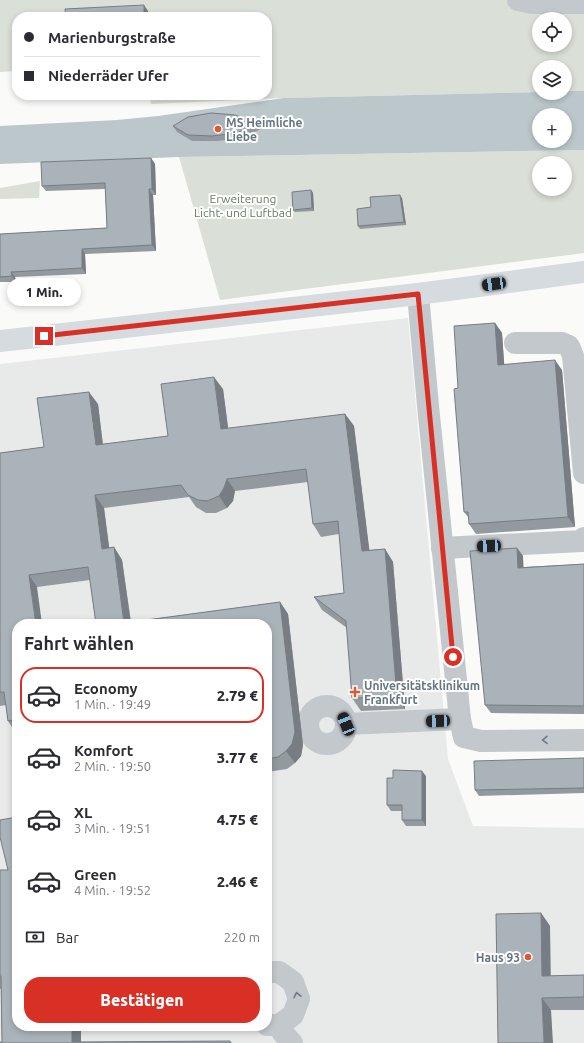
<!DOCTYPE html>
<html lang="de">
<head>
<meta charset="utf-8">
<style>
	:root { --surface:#fff; --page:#f2f2f3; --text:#2b2b33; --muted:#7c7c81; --line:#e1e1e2; --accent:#d93025 }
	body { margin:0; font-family:Ubuntu,sans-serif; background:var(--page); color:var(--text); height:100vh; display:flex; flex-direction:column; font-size:15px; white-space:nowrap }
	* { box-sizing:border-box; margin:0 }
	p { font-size:13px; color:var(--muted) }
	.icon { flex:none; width:22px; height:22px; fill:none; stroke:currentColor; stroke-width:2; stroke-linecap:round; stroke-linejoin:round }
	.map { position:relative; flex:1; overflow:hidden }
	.details { position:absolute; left:12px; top:619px; width:260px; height:412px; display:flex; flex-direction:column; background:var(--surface); border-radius:16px; box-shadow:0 2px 6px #0003 }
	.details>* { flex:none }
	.top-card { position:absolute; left:12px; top:12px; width:260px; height:88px; border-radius:16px; box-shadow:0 2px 6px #0003; display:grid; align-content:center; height:88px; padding:0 12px; background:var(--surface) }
	.fabs { position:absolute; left:532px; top:12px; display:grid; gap:8px }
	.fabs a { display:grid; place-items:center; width:40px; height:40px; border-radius:50%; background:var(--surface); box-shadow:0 2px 6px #0003; font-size:20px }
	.end { position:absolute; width:18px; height:18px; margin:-9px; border:5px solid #d93025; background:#fff; box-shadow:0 0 0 2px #fff }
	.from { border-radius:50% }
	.bubble { position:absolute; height:28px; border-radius:14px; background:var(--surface); box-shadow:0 2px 6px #0003; font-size:13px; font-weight:800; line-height:28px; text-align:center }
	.car { position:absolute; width:12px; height:24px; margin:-12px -6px; border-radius:5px; box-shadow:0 0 3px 1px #0007; background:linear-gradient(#222 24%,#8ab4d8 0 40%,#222 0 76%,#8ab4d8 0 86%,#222 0) }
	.top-card b { display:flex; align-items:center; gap:14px; height:38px; font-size:15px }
	.top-card b+b { border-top:1px solid var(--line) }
	.top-card i { width:10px; height:10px; background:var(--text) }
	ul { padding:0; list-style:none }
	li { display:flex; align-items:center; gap:12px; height:56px; margin:0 8px 6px; padding:0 4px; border:2px solid transparent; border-radius:16px }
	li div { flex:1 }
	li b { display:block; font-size:15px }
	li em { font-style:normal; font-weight:800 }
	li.current { border-color:var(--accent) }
	li>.icon { width:36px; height:36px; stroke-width:1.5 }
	h2 { padding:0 12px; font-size:18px; line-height:48px }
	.pay { display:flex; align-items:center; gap:10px; height:44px; padding:0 12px; font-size:15px }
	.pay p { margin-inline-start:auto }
	.action { display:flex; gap:8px; margin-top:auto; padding:8px 12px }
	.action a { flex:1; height:46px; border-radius:16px; background:var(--accent); color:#fff; font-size:16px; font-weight:800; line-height:46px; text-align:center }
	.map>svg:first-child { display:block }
	.built { fill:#e8e9e9; fill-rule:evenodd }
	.green { fill:#dadfd7; fill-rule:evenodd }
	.water { fill:#bbc7cb; fill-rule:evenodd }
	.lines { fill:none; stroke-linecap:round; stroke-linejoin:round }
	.minor { stroke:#c3c8cc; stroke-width:22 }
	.major { stroke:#d6dbdf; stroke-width:22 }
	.wall { fill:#929a9f }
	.shaded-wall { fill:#777d82 }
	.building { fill:#aab3b9; stroke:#777d82 }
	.oneway { stroke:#6a7a87 }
	.route { stroke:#d93025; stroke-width:5 }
	.poi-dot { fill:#e4572e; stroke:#fff; stroke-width:1.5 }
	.labels { text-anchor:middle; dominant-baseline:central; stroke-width:4; stroke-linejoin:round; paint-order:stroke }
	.poi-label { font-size:12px; font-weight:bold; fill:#657683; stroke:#fff; text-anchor:start }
	.park-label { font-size:12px; fill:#687a64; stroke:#fff }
</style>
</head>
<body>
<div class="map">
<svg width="584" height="1043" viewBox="0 0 584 1043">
	<rect width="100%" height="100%" fill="#fafaf8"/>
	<path class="built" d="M408,318L448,759L473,826L584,828V1043H0V364ZM17,624H267V1026H17Z"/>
	<g class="green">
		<path d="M0,0H584V91H565V67H539V92L284,98L151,104L150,95H267V17H17V71L0,72ZM539,19H565V45H539Z"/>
		<path d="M584,150V253L220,300L179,157ZM539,163H565V189H539Z"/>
		<polygon points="40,181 39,198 0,199 0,188"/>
	</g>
	<path class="water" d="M565,91H584V150L179,157L0,164V126L117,120L158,116L284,98L539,92V93H565ZM539,115H565V141H539Z"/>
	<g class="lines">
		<g class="minor">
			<polyline points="518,0 532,3 584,3"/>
			<polyline points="418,294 428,406 460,719 464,737 481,741 584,740"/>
			<polyline points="515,343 562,343 569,346 573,356 584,473"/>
			<polyline points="442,548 582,541 584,538"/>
			<circle cx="327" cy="725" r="19"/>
			<polyline points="346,724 460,719"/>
			<polyline points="267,972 279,972 293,982 299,999 293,1015 279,1025 267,1025"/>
			<polyline points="279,1025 283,1033 292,1043"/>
		</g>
		<polyline class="major" points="0,341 418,294 584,272"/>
	</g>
	<g class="wall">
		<polygon points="257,123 261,129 241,139 216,141 192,141 177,132 173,126"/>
		<polygon points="151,158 155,164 156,195 153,195 156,251 85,254 86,274 15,277 16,282 0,282 0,234 107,228 105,189 46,191 42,186"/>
		<polygon points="311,190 313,193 314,211 295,212 293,210"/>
		<polygon points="402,198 406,225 360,229 358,226 371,207"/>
		<polygon points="495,323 502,333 504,364 562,370 575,527 476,534 469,524 469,518 464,512 458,388"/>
		<polygon points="223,389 228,429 345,414 354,426 369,550 385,549 393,562 405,709 361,711 352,698 347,628 322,610 314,597 344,593 339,534 321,537 313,524 308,482 235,491 233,501 227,508 216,513 206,513 196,507 189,497 104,508 109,548 114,547 122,560 131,622 280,602 288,614 303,745 301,756 295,763 287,769 267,772 267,624 96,624 90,580 37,587 17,624 17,733 16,733 8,721 6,705 0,706 0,453 44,447 98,404 103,444 168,436"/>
		<polygon points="517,548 523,556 523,567 584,564 584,714 491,713 485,705"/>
		<polygon points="584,758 584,793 479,796 475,790"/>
		<polygon points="426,776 426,826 406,826 402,820 402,811 391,811 387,805"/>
		<polygon points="17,817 17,1026 81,1026 81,1042 230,1041 232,1043 0,1043 2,1042 1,989 0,989 0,870 8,870"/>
		<polygon points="541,913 550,926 550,976 584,975 584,1010 551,1010 498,1043"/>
	</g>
	<g class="shaded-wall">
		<polygon points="144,5 148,11 148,17 144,17"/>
		<polygon points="151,158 155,164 156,195 152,189"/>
		<polygon points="149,189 153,195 156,251 152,245"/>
		<polygon points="311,190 313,193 314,211 312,208"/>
		<polygon points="400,195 402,198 406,225 404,222"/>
		<polygon points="82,249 85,254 86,274 82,268"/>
		<polygon points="11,272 15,277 16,282 12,276"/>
		<polygon points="495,323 502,333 505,375 498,365"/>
		<polygon points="555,360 562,370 575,527 568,517"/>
		<polygon points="214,377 223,389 230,442 221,429"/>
		<polygon points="89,392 98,404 104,457 96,445"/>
		<polygon points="345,414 354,426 371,563 362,551"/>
		<polygon points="227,479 235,491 233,501 227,508 219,496"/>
		<polygon points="95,495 104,508 111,561 102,549"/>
		<polygon points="114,547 122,560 131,624 124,623"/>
		<polygon points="517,548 523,556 524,576 518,568"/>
		<polygon points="385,549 393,562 405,709 397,697"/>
		<polygon points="29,575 37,587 42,624 38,624 35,618"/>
		<polygon points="280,602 288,614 303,745 301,756 295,763 286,751"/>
		<polygon points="422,771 426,776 426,826 422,820"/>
		<polygon points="541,913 550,926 551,989 542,976"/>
		<polygon points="542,998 551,1010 553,1043 544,1043"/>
		<polygon points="72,1026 81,1026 81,1043 72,1042"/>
	</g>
	<g class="building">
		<polygon points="144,5 144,17 66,17 65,9"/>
		<polygon points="211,113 235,115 257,123 237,133 212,136 188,135 173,126 188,117"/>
		<polygon points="151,158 152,189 149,189 152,245 82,249 82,268 11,272 12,276 0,277 0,234 107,228 105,183 42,186 41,162"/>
		<polygon points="311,190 312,208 293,210 292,192"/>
		<polygon points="400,195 404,222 358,226 357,209 371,207 370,197"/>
		<polygon points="495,323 498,365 555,360 568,517 469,524 468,512 464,512 454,389 458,388 454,326"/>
		<polygon points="214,377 221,429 345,414 362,551 385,549 397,697 352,698 346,621 314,597 344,593 338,521 313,524 306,469 227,479 224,488 219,496 207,501 198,500 188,495 181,485 95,495 102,549 114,547 124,623 280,602 295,732 292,744 286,751 278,757 267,759 267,624 96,624 88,567 29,575 35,618 38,624 17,624 17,719 8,721 4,692 0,692 0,453 44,447 37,398 89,392 96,445 168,436 161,384"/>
		<polygon points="517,548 518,568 584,564 584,706 485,705 470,551"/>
		<polygon points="584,758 584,788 475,790 474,761"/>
		<polygon points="393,770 422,771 422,820 402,820 402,805 387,805 387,778 393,778"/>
		<polygon points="17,817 17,1026 72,1026 72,1042 230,1041 230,1043 0,1043 0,1042 2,1042 1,976 0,976 0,870 8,870 0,837 0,820"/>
		<polygon points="541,913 542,976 584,975 584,997 542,998 544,1043 498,1043 496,914"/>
	</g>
	<defs><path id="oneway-chevron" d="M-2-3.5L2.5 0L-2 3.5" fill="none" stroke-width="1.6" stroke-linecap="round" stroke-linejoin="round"/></defs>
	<g class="oneway">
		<use href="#oneway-chevron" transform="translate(545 740) rotate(179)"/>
		<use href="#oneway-chevron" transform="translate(297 995) rotate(-102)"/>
	</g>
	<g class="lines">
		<polyline class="route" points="44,336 418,294 453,657"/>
	</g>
	<g class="poi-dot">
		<circle cx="218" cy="129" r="4"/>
		<path d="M353 686h4v4h4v4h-4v4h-4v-4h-4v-4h4z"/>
		<circle cx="528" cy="957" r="4"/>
	</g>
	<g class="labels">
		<g class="poi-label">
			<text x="226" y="122">MS Heimliche<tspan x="226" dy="14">Liebe</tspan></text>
			<text x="364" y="685">Universitätsklinikum<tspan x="364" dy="14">Frankfurt</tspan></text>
			<text x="520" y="957" text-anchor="end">Haus 93</text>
		</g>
		<g class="park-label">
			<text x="243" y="198">Erweiterung<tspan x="243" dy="14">Licht- und Luftbad</tspan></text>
		</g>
	</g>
</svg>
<div class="fabs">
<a><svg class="icon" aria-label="locate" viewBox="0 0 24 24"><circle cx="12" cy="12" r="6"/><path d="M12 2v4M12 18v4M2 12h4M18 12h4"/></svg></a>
<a><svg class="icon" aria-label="layers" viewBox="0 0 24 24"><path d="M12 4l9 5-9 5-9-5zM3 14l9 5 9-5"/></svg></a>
<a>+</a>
<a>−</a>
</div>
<i class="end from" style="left:453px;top:657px"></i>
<i class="end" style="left:44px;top:336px"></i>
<div class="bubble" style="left:7px;top:278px;width:74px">1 Min.</div>
<i class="car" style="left:494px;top:284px;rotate:262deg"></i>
<i class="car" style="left:489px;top:546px;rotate:267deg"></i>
<i class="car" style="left:438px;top:721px;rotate:268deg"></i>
<i class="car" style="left:346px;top:724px;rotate:338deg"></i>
<div class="top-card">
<b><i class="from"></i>Marienburgstraße</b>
<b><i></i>Niederräder Ufer</b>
</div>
<section class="details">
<h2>Fahrt wählen</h2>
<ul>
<li class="current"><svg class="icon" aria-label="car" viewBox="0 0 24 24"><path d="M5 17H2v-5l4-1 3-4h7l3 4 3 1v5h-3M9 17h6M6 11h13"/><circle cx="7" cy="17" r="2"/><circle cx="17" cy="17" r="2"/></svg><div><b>Economy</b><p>1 Min. · 19:49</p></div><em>2.79 €</em></li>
<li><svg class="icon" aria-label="car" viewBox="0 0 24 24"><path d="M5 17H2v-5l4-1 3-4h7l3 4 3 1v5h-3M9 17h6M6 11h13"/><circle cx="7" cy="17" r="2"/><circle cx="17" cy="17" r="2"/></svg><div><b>Komfort</b><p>2 Min. · 19:50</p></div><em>3.77 €</em></li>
<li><svg class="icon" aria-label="car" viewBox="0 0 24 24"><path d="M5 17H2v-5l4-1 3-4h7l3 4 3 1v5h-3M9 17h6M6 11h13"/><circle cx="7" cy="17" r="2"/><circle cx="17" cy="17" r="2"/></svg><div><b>XL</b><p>3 Min. · 19:51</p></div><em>4.75 €</em></li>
<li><svg class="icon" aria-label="car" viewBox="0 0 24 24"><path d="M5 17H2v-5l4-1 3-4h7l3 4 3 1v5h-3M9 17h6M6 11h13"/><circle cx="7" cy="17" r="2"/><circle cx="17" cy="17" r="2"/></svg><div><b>Green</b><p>4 Min. · 19:52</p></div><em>2.46 €</em></li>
</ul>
<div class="pay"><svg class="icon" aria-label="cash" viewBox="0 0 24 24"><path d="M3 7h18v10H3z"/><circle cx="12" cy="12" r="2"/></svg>Bar<p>220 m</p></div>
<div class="action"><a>Bestätigen</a></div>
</section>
</div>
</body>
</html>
